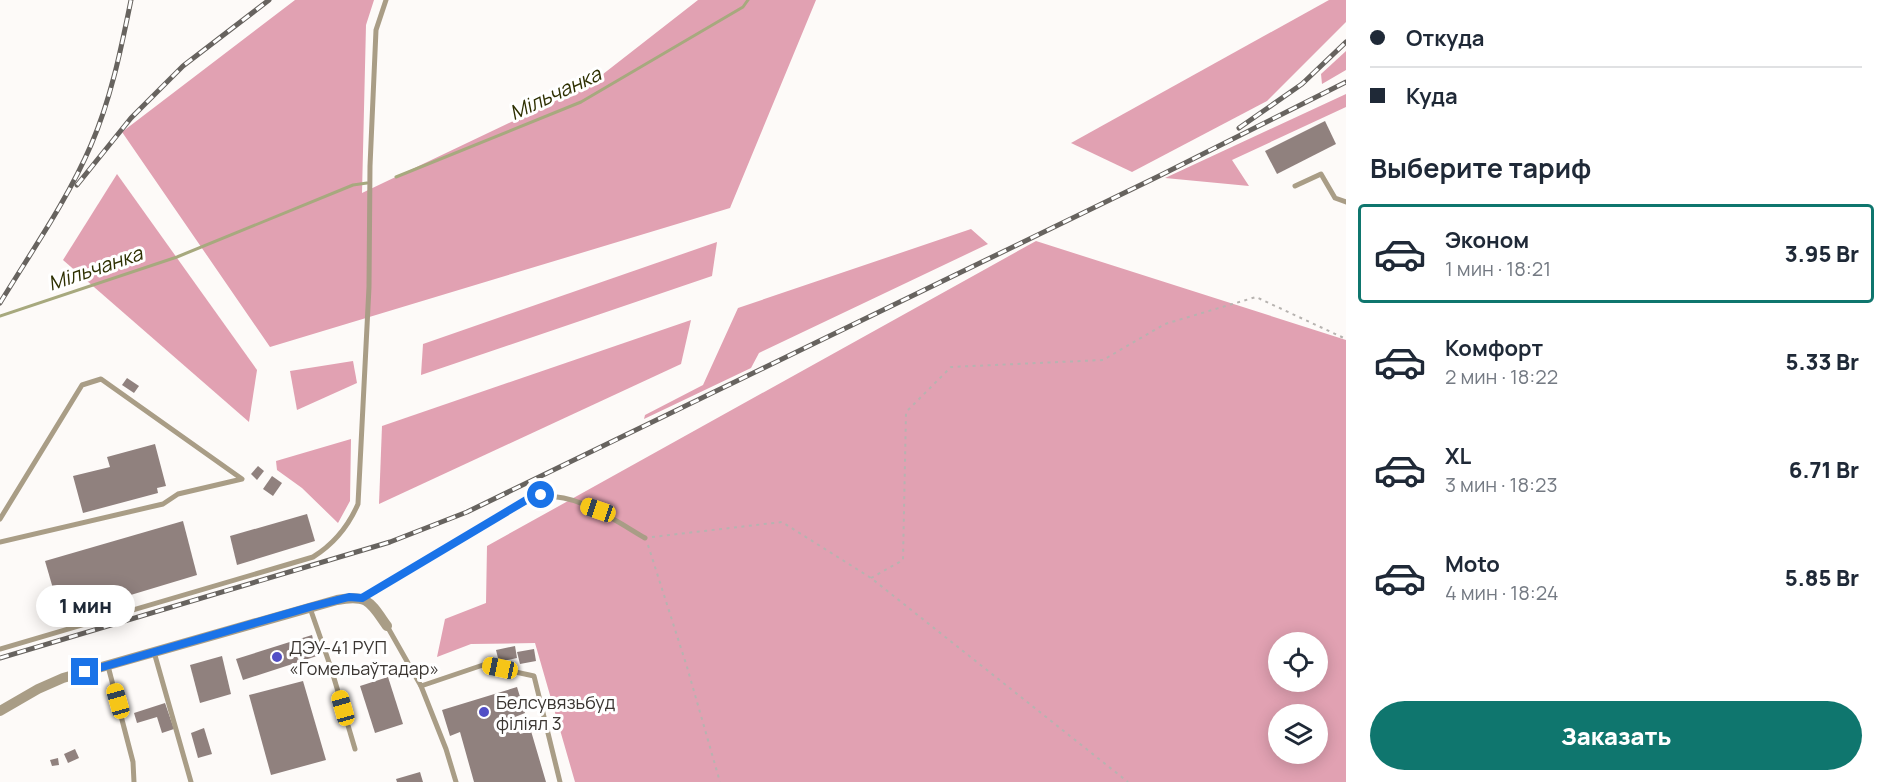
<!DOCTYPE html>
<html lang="ru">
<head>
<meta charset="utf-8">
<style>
	:root { --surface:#fff; --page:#f6f6f7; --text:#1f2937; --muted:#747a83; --line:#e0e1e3; --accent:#0f766e }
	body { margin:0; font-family:Manrope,sans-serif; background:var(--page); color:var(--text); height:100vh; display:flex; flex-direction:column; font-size:22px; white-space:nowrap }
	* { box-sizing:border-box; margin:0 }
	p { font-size:20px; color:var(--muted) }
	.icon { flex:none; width:33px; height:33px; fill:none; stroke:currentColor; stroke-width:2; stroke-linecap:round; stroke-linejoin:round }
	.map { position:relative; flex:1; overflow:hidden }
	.panel { display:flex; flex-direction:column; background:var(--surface); width:540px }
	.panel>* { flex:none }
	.guide { display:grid; align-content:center; height:132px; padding:0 24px; background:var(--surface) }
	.controls { position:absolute; left:1268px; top:632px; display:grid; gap:12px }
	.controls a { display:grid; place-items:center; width:60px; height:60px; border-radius:50%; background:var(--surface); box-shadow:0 3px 15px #0003; font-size:30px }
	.end { position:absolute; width:27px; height:27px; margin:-14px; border:8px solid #1a73e8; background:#fff; box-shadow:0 0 0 3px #fff }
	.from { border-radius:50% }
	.bubble { position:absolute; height:42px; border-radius:21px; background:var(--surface); box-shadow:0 3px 15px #0003; font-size:20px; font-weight:800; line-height:42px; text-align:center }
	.car { position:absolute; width:18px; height:36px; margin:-18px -9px; border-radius:8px; box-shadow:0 0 4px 2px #0007; background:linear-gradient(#f5c518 24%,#345 0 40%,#f5c518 0 76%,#345 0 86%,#f5c518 0) }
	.guide b { display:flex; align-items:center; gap:21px; height:57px; font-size:22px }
	.guide b+b { border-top:2px solid var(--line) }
	.guide i { width:15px; height:15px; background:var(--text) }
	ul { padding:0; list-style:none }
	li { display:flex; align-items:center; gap:18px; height:99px; margin:0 12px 9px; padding:0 12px; border:3px solid transparent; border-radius:6px }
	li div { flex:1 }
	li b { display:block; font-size:22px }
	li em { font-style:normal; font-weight:800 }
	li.selected { border-color:var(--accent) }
	li>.icon { width:54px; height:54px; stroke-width:1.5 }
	h2 { padding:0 24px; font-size:27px; line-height:72px }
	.primary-button { display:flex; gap:12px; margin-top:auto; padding:12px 24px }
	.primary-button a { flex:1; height:69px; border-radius:36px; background:var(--accent); color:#fff; font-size:24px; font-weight:800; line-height:69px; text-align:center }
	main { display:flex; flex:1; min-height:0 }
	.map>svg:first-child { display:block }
	.forest { fill:#e1a1b2; fill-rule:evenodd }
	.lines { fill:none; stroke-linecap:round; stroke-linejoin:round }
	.stream { stroke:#a7a97e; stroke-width:3 }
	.building { fill:#90817e }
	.path { stroke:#b7b3b0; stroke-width:2; stroke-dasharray:3 4.5; stroke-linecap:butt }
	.lane { stroke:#a99d86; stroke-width:5 }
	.street { stroke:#a99d86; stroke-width:10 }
	.rail-casing { stroke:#67635f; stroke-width:5 }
	.rail { stroke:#fff; stroke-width:3; stroke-dasharray:9; stroke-linecap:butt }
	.route { stroke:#1a73e8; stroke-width:8 }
	.poi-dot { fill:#524fc6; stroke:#fff; stroke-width:2 }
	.labels { text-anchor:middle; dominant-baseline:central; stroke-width:6; stroke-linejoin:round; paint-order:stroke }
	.poi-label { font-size:18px; fill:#3b3632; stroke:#fff; text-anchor:start }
	.water-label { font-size:20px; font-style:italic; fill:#2d2f00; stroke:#fff }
</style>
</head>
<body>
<main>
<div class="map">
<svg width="1346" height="782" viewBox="0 0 1346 782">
	<rect width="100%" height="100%" fill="#fdfaf8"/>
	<g class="forest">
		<polygon points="295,0 374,0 366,25 362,193 589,85 698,0 816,0 730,208 270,347 122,132"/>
		<polygon points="1329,0 1346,0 1346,22 1267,101 1132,172 1071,143"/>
		<polygon points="1346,51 1346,70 1322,84 1321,74"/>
		<polygon points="1346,94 1346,107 1232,160 1249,186 1165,178"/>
		<polygon points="117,174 257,370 249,422 63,260"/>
		<polygon points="971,229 988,244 759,353 751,368 644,419 645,415 703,385 738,308"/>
		<path d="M1036,241L1346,340V782H575L535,643L471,644L437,657L445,619L486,603L487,546ZM1278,642H1317V681H1278ZM1278,714H1317V753H1278Z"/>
		<polygon points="717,242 712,276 421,375 423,344"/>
		<polygon points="691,320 681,364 379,504 382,426"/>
		<polygon points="353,361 357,383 297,410 290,371"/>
		<polygon points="351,439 350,501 338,523 302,488 277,470 276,461"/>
	</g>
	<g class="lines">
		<g class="stream">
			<polyline points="396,177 581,102 743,7 748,0"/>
			<polyline points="0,316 177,257 353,185 367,183"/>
		</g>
	</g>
	<g class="building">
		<polygon points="1325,121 1336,144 1277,174 1265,151"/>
		<polygon points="127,378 139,386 134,393 122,385"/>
		<polygon points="155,444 166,486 157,488 158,493 83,513 73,476 110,467 107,457"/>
		<polygon points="258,466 264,471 257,480 251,474"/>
		<polygon points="272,476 282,483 273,496 263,489"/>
		<polygon points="307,514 315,541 237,565 230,536"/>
		<polygon points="183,521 197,575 61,616 45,561"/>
		<polygon points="312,635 317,656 243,680 236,659"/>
		<polygon points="515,646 517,658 499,662 496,650"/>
		<polygon points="534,649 536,661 520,664 517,652"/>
		<polygon points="222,656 231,694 200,703 190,665"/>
		<polygon points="388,677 403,724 375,733 360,686"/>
		<polygon points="303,681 326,760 271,775 249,695"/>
		<polygon points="517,687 525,713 515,717 520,734 531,731 546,782 474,782 460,732 450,736 442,710"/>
		<polygon points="165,703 174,729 162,733 157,717 137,723 134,713"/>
		<polygon points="204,728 212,754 198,758 191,733"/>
		<polygon points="75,749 79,758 68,763 64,754"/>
		<polygon points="58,758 59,765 52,766 50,760"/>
		<polygon points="420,772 423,782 397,782 396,779"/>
	</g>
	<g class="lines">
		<g class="path">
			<polyline points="652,537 782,522 871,578 1128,782"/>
			<polyline points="648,545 687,667 720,782"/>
			<polyline points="871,578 903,560 906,412 951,367 1103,360 1165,324 1256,297 1346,339"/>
		</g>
		<g class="lane">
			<polyline points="1295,186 1321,174 1335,198 1346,202"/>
			<polyline points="0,519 82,385 101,379 242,479 178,494 163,504 0,542"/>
			<path d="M362,598L528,499C569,487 611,518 645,538"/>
			<polyline points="310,608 331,668 355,749"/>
			<polyline points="387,626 421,686 446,749 456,782"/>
			<path d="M0,649L313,557C334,544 348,527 358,504L369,287L370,166L376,30L386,0"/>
			<polyline points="154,652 191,782"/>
			<polyline points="108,666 133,762 134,782"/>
			<polyline points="421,686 483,665 534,676 560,782"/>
		</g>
		<path class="street" d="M0,711L38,689L63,678L337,600C368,594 370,602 387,626"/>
		<defs>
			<g id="rail">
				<polyline points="1239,128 1302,84 1346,42"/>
				<polyline points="77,185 131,118 183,66 269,0"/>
				<path d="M0,303C31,252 67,201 91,145C111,99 121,49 131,0"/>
				<polyline points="0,658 390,542 467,512 1159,176 1346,82"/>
			</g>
		</defs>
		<use href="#rail" class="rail-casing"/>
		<use href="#rail" class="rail"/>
	</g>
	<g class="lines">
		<polyline class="route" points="85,672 310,607 349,597 362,598 528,499 541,495"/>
	</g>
	<g class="poi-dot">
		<circle cx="277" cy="657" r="6"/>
		<circle cx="484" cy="712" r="6"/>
	</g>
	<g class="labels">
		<g class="poi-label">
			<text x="289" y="647">ДЭУ-41 РУП<tspan x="289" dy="21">«Гомельаўтадар»</tspan></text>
			<text x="496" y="702">Белсувязьбуд<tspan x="496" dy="21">філіял 3</tspan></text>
		</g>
		<g class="water-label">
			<text transform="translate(555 93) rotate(-25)">Мільчанка</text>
			<text transform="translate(95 268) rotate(-19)">Мільчанка</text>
		</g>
	</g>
</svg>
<div class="controls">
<a><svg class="icon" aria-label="locate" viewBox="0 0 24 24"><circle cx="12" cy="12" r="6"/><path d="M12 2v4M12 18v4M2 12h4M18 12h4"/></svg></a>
<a><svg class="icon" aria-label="layers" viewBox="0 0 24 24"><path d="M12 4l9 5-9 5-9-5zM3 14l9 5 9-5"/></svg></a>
</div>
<i class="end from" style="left:541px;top:495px"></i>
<i class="end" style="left:85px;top:672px"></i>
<div class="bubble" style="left:36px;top:585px;width:99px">1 мин</div>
<i class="car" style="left:598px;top:510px;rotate:289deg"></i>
<i class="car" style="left:500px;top:668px;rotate:282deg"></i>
<i class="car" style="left:118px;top:701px;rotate:344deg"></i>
<i class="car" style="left:343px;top:708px;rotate:344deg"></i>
</div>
<section class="panel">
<div class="guide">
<b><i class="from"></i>Откуда</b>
<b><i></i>Куда</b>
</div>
<h2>Выберите тариф</h2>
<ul>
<li class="selected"><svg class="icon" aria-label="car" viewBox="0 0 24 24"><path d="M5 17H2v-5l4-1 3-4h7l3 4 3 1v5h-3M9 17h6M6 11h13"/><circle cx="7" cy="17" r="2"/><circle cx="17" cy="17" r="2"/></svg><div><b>Эконом</b><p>1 мин · 18:21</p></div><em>3.95 Br</em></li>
<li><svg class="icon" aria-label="car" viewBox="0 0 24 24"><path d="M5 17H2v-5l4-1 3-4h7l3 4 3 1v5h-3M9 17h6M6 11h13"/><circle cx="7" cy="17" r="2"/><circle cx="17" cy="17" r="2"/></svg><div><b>Комфорт</b><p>2 мин · 18:22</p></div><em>5.33 Br</em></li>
<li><svg class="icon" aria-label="car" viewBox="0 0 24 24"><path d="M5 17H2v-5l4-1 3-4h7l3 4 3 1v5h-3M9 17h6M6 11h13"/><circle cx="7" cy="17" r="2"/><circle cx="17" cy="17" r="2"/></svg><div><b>XL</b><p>3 мин · 18:23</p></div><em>6.71 Br</em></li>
<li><svg class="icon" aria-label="car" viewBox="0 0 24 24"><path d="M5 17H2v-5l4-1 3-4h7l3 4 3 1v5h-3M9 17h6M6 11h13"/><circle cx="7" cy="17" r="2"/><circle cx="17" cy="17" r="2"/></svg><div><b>Moto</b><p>4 мин · 18:24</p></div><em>5.85 Br</em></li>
</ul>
<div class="primary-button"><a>Заказать</a></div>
</section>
</main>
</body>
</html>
